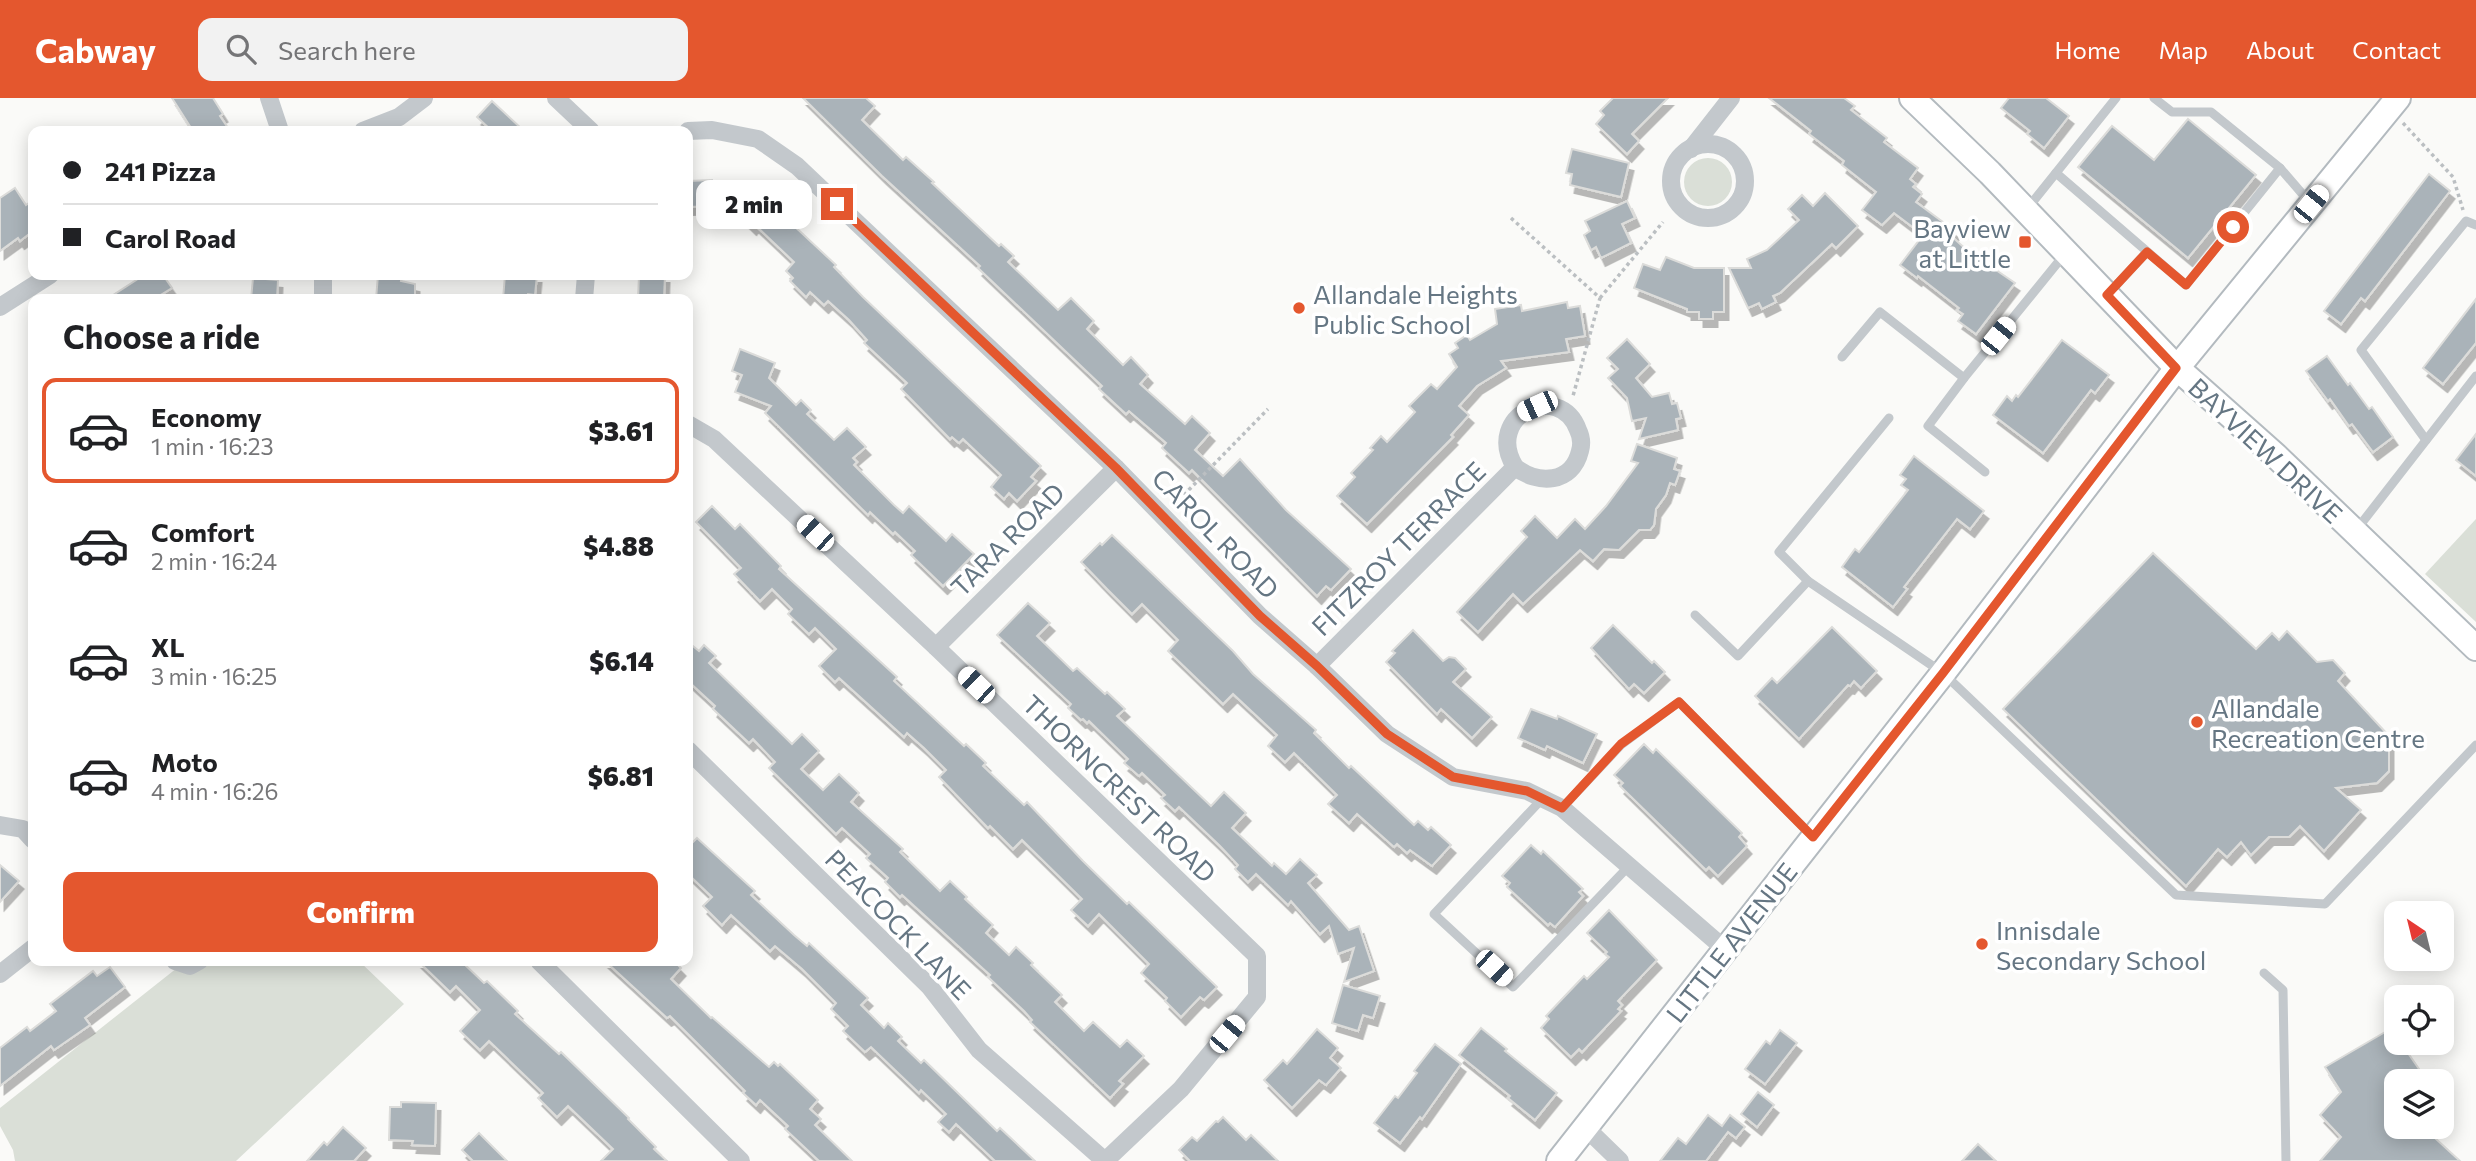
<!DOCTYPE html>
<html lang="en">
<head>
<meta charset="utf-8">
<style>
	:root { --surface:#fff; --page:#f2f2f2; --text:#202124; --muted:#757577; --line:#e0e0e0; --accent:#e4572e }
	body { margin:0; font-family:Commissioner,sans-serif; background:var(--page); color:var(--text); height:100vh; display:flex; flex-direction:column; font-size:26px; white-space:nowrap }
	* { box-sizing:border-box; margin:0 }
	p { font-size:23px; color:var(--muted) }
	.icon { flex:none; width:38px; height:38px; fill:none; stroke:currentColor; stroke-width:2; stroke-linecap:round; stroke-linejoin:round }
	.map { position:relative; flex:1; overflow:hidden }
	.details { position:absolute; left:28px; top:196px; width:665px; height:672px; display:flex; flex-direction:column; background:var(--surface); border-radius:14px; box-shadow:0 4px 18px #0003 }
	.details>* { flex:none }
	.banner { position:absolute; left:28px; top:28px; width:665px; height:154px; border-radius:14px; box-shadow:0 4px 18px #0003; display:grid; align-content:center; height:154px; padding:0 35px; background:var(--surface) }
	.needle { width:46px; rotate:325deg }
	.fabs { position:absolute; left:2384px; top:803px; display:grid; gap:14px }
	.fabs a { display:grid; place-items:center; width:70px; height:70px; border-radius:14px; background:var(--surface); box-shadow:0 4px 18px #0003; font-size:35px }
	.end { position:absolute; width:32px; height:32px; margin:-16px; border:9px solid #e4572e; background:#fff; box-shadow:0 0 0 4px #fff }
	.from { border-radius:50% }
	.bubble { position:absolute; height:49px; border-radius:14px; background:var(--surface); box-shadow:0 4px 18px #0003; font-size:23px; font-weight:800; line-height:49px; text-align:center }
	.car { position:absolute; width:21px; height:42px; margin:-21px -10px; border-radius:9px; box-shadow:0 0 5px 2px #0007; background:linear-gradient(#fff 24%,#345 0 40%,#fff 0 76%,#345 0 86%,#fff 0) }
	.banner b { display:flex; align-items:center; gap:24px; height:66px; font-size:26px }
	.banner b+b { border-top:2px solid var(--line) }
	.banner i { width:18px; height:18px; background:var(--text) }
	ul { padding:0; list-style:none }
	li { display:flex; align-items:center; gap:21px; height:105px; margin:0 14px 10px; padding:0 21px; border:4px solid transparent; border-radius:14px }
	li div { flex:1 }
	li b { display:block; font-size:26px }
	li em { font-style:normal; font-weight:800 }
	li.current { border-color:var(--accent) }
	li>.icon { width:63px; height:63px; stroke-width:1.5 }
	h2 { padding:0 35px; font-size:32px; line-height:84px }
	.action { display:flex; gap:14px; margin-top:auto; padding:14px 35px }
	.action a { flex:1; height:80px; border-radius:14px; background:var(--accent); color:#fff; font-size:28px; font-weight:800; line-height:80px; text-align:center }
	header { display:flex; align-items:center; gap:42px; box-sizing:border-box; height:98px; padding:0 35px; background:var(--accent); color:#fff }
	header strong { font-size:33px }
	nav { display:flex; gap:38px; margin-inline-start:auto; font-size:24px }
	.search { width:490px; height:63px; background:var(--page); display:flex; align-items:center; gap:18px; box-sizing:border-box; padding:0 24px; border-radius:14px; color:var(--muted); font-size:26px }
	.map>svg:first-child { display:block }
	.green { fill:#dadfd7 }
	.building { fill:#aab3b9; stroke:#dcdcda; stroke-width:2; filter:url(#shadow) }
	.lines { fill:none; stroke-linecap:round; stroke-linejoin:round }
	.secondary-casing { stroke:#b3babf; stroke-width:28 }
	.path { stroke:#bbbfc2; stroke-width:3.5; stroke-dasharray:3.5 3.5; stroke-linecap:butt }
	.lane { stroke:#c3c8cc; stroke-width:9 }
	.street { stroke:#c3c8cc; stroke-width:18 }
	.secondary { stroke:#fff; stroke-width:24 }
	.route { stroke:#e4572e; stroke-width:9 }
	.poi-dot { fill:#e4572e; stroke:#fff; stroke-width:2.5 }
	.labels { text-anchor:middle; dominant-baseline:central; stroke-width:7; stroke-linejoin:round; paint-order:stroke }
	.poi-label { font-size:26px; fill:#657683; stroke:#fff; text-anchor:start }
	.street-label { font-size:26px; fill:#657683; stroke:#fff }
</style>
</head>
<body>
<header>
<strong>Cabway</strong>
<div class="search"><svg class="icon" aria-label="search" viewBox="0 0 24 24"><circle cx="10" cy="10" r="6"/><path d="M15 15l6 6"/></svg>Search here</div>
<nav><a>Home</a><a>Map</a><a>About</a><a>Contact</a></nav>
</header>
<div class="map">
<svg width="2476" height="1063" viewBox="0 0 2476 1063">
	<defs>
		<filter id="shadow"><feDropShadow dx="4.5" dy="8" stdDeviation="0" flood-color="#0004"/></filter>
	</defs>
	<rect width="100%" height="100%" fill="#fafaf8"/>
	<g class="green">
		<circle cx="1708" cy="84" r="24"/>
		<polygon points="2476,421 2476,524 2425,476"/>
		<polygon points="189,863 359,863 404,906 236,1063 15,1063 13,1052 0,1028 0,1010 182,866"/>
	</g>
	<g class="building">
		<polygon points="172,0 213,0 223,16 220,18 230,33 193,33"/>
		<polygon points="803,0 866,0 875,8 862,22 903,62 906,59 934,84 932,85 999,148 1001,146 1014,158 1008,164 1058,212 1071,200 1094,223 1087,231 1123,267 1131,259 1148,277 1140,286 1185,326 1192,318 1210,335 1195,352 1223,378 1240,361 1286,412 1351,471 1331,492 1326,488 1317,498 1192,372 1189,375 1162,350 1166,345 1129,313 1126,316 1099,291 1102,288 978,170 980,168 882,78"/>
		<polygon points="1613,0 1668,0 1632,36 1639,43 1627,56 1596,26 1604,17 1600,13"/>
		<polygon points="1769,0 1844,0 1855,8 1851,12 1887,40 1884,44 1918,70 1910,81 1916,86 1913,89 1922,96 1916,104 1955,133 1951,138 1968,153 2015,185 1976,236 1958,223 1963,216 1957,212 1959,210 1918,178 1917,180 1900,167 1923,137 1894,115 1882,127 1862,112 1876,94 1842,67 1844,63 1809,36 1811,33"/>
		<polygon points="2009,0 2046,0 2069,18 2044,50 2027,36 2030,33 2001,10"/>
		<polygon points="492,3 524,33 492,33 477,19"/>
		<polygon points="2188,21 2256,77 2188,160 2078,69 2112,28 2154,62"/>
		<polygon points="1572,51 1629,65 1621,99 1570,87 1572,76 1566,75"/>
		<polygon points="2429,76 2450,93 2365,203 2361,200 2341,226 2324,213"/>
		<polygon points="712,82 713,108 688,109 688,83"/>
		<polygon points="742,86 774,115 777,112 836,167 834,169 863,199 1041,368 1031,379 1036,383 1017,403 1009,395 1004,401 991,389 1001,377 963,341 959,345 952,339 950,341 901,291 907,285 864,245 867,242 849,222 828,203 824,207 810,194 806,199 790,183 793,180 786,173 794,164 754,126 752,129 726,104"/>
		<polygon points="15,90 26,107 33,102 33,133 20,143 18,140 0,153 0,100"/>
		<polygon points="1825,95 1858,128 1836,150 1832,146 1780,195 1773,198 1776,204 1762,211 1759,205 1748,210 1729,170 1751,170 1747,161 1767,152 1799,122 1788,111 1802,97 1813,108"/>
		<polygon points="1627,103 1635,120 1622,126 1631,145 1601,160 1596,149 1591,152 1584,137 1590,133 1585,123"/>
		<polygon points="1666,159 1694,170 1724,170 1724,214 1713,214 1713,221 1699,221 1699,214 1687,214 1687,211 1634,190 1643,166 1660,172"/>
		<polygon points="144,177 163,177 172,190 154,201 107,201"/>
		<polygon points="378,177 402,177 401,183 415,186 415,201 376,201"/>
		<polygon points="505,177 537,177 535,197 528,196 527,201 503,201"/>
		<polygon points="639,177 665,177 664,200 638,201"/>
		<polygon points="253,180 278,182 277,201 251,201"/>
		<polygon points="2476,201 2476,245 2443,286 2423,270"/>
		<polygon points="1567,204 1568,210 1580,208 1585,238 1566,241 1569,254 1501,263 1506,270 1477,288 1459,308 1469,317 1451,337 1453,339 1367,426 1337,398 1355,379 1351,375 1373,352 1370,350 1381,338 1387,344 1415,314 1409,308 1431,286 1437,291 1457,269 1449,256 1458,250 1455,245 1467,237 1470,242 1497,226 1495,211 1521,207 1522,213"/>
		<polygon points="1627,241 1650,266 1636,280 1652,299 1669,295 1672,306 1677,305 1681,320 1676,321 1678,332 1639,341 1646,320 1632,323 1627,300 1608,280 1618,271 1607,260"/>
		<polygon points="2062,242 2109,277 2095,295 2091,292 2043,355 1993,317 2007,298 2012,303 2016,297 2018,299"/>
		<polygon points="740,251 775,265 769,280 796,307 801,302 811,312 807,316 834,342 847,330 866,349 853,360 857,364 854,367 894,407 903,415 909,408 946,443 952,436 974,456 943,488 911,457 915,453 895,434 893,436 870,414 868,417 765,315 771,308 735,294 742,277 732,273"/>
		<polygon points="2327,258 2348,287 2350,285 2369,311 2372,309 2393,339 2373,354 2352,326 2349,328 2330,301 2328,303 2306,273"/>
		<polygon points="2476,336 2476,378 2456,362"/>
		<polygon points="1637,346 1677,360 1674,371 1680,373 1675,387 1670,385 1666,397 1656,411 1654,427 1650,432 1639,432 1619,452 1604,451 1593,463 1580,452 1523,506 1513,496 1478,534 1457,514 1527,439 1521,433 1535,418 1557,440 1575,421 1585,431 1606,408 1638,365 1631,363"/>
		<polygon points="1914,358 1984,413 1970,431 1957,421 1904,489 1907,491 1893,509 1842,469 1855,451 1859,454 1908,392 1901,387 1906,381 1900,377"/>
		<polygon points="712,408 735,431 740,426 781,468 779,471 897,579 894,583 964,648 966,646 986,665 983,668 1024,707 1027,704 1083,763 1127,806 1129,804 1217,889 1204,902 1200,899 1181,919 1165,903 1167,900 1141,875 1149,866 1099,816 1088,828 1071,812 1082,801 1022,742 1013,751 990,728 988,730 939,679 946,672 924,650 907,635 904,639 839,580 835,584 819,568 836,551 815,530 809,536 788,516 792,511 772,491 760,503 734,476 741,470 696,424"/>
		<polygon points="1112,437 1233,553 1253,576 1316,632 1314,635 1349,670 1351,668 1414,727 1418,723 1428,732 1431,729 1451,747 1432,768 1410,752 1407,755 1397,746 1394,749 1357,716 1349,725 1328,706 1337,697 1294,655 1285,664 1268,648 1277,637 1233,596 1223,606 1168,553 1178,542 1142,506 1132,516 1108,492 1081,464 1100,445 1102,447"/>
		<polygon points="2153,455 2256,551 2272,535 2279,542 2287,533 2317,564 2333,562 2345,575 2338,583 2389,638 2389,673 2377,685 2336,690 2361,712 2324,753 2300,728 2289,739 2269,739 2251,757 2241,744 2227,759 2218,751 2186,788 2003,611"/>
		<polygon points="1028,505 1050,525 1037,538 1073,573 1077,570 1105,596 1107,594 1125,611 1117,618 1168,667 1211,708 1224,694 1246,715 1232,730 1272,768 1274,765 1286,776 1300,761 1317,777 1308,785 1349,832 1359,828 1374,873 1344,884 1354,850 1338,856 1329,828 1320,836 1291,803 1288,807 1256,776 1248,784 1235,771 1238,767 1220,748 1179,709 1175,713 1161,700 1165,697 1142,675 1139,678 1124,665 1128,661 1089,623 1087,625 1083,621 1081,622 1068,610 1071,606 997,537"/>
		<polygon points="1613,527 1652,565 1654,563 1665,574 1644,595 1634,586 1629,591 1591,550"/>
		<polygon points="1832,529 1877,573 1861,590 1854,583 1850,588 1848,587 1799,641 1755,598 1772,580 1777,585"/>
		<polygon points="1413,532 1443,563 1449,559 1455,560 1466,571 1453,584 1492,619 1472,640 1441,611 1437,616 1386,564 1395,555 1392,553"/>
		<polygon points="688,544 699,553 704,547 716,558 709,565 792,646 802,636 819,653 801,671 823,692 839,676 859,695 851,704 903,751 900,754 940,793 950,783 967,799 965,801 993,827 986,835 1009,857 1016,849 1033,865 1031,867 1062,897 1055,904 1084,933 1093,924 1120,949 1127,942 1144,958 1119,983 1123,986 1110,1000 1030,924 1032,922 1024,913 988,879 990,877 902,797 900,799 885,784 888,780 866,760 870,756 842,730 836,736 769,670 775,664 753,641 749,645 713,611 715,608 688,583"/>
		<polygon points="1531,611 1557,621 1558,618 1597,636 1583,665 1547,648 1545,652 1518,640"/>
		<polygon points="1644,646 1653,655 1656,651 1742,735 1739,739 1747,748 1718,778 1709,769 1706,772 1620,688 1623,685 1614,677"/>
		<polygon points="697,740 755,793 751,797 794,837 807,848 809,845 868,900 861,907 884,930 888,925 902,939 898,943 921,965 924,962 997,1033 1000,1030 1035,1063 995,1063 956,1026 949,1034 938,1024 946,1016 921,992 919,995 871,949 865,954 843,933 848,928 831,911 836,905 802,871 775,848 770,853 731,817 722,827 703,808 712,799 688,776 688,749"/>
		<polygon points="1531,747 1541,756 1543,753 1583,791 1579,794 1583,798 1555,829 1550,825 1548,827 1507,789 1510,785 1502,778"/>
		<polygon points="0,767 19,783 0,804"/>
		<polygon points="1609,812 1657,862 1618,903 1622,907 1618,911 1621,913 1582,954 1579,951 1571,959 1541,930 1549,921 1546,918 1563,900 1584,878 1587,881 1609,859 1605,856 1607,854 1587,835"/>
		<polygon points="418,863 461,863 484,885 487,883 518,913 515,916 559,956 561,954 629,1020 628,1021 656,1049 654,1051 667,1063 601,1063 613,1051 568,1008 557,1019 538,1000 543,995 489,943 480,952 460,933 480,912 456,888 450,894"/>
		<polygon points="605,863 674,863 681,870 671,881 711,920 712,919 769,969 774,964 778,968 780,966 818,1002 810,1011 821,1021 815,1027 852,1063 819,1063 785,1031 788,1028 760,1002 756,1007 743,995 745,993 670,918 667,920"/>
		<polygon points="110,869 125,889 85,920 90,927 54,952 51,948 0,988 0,950 27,929 30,933 56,913 50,906 93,873 97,878"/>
		<polygon points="1343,887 1380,898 1373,920 1363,917 1358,933 1332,925"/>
		<polygon points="1481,930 1507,951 1505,953 1557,995 1535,1022 1508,1000 1510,998 1459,957"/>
		<polygon points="2392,930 2396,937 2396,945 2401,945 2428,984 2396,984 2396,1029 2423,1029 2460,1063 2320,1063 2341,1039 2320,1017 2341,994 2325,969"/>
		<polygon points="1317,931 1338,950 1330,960 1341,970 1326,987 1319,982 1292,1010 1264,982 1283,962 1287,966"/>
		<polygon points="1780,932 1797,945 1765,986 1745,971 1766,943 1770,946"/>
		<polygon points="1435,946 1461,966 1422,1021 1420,1019 1400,1045 1374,1025 1395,998 1398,1000 1417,975 1414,973"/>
		<polygon points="1758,994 1774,1007 1757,1029 1741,1016"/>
		<polygon points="401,1004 436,1005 435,1048 412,1047 413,1043 389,1042 390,1009 401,1009"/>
		<polygon points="1708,1017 1722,1028 1730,1017 1745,1029 1736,1040 1728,1034 1706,1063 1660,1063 1678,1040 1686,1046"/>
		<polygon points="1223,1019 1246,1042 1251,1037 1278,1063 1190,1063 1179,1052 1192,1039 1197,1043 1216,1023 1218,1024"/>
		<polygon points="343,1029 366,1050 354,1063 307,1063 324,1044 327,1047"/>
		<polygon points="479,1035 507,1063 473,1063 462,1052"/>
		<polygon points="1978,1046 1996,1063 1962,1063"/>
	</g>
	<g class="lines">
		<defs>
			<g id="secondary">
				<polyline points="1912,0 1990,75 2177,270 2276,358 2476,550"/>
				<polyline points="1559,1063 1943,575 2177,270 2398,0"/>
			</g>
		</defs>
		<use href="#secondary" class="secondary-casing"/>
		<g class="path">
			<polyline points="2403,25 2453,79 2463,112"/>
			<polyline points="1511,120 1600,200 1573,298"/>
			<polyline points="1600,200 1663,124"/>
			<polyline points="1174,407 1268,311"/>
		</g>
		<g class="lane">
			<polyline points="2280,70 2311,106"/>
			<polyline points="2056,75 2186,187 2280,70 2211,14 2172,14 2154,0"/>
			<polyline points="2027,111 2116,0"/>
			<polyline points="2108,196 2147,154"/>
			<polyline points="1842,259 1880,214 1964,280 2064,157"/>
			<polyline points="1964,280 1928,328 1985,374"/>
			<polyline points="1889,320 1779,454 1808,483 1943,575 2176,797 2325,806 2476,647"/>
			<polyline points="2426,342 2361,252 2466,123 2476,127"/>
			<polyline points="2357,431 2476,278"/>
			<polyline points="1695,517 1738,558 1808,483"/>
			<polyline points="1543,700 1434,816 1513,889 1629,768"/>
			<polyline points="1562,710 1621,647 1679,604 1813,739"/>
			<polyline points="2264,875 2283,892 2286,1063"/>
		</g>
		<g class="street">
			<polyline points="269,0 280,33"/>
			<polyline points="556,0 591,33"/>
			<polyline points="363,33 399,19 424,0"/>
			<polyline points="688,33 712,32 758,41 797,68 1116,370 1260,518 1317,568 1387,636 1453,679 1527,693 1562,710 1726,852"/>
			<circle cx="1708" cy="83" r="37"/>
			<polyline points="1691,51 1731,0"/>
			<polyline points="323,201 323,177"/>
			<polyline points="584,201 586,177"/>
			<polyline points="0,209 50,177"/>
			<polyline points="688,326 714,341 936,549 1257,858 1257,899 1181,991 1105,1063"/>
			<polyline points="936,549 1116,370"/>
			<path d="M1317,568L1515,369C1483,317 1560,282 1578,332C1581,338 1582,346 1580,353C1572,386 1538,387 1515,369"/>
			<polyline points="688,652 929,888 979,952 1105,1063"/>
			<polyline points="0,727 23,731 33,742"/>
			<polyline points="175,863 190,868 199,863"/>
			<polyline points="539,863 741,1063"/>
			<polyline points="0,876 33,850"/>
			<polyline points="1585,1029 1620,1063"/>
		</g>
		<use href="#secondary" class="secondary"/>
	</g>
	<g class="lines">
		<polyline class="route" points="837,106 1116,370 1260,518 1317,568 1387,636 1453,679 1527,693 1562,710 1621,646 1679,604 1813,739 1943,575 2176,270 2107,197 2147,154 2186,187 2233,129"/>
	</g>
	<g class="poi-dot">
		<rect x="2018" y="137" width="14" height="14" rx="3.5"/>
		<circle cx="1299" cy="210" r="7"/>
		<circle cx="2197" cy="624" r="7"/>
		<circle cx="1982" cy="846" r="7"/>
	</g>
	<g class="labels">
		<g class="poi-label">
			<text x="2011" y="129" text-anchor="end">Bayview<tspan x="2011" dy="30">at Little</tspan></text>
			<text x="1313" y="195">Allandale Heights<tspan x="1313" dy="30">Public School</tspan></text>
			<text x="2211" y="609">Allandale<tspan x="2211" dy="30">Recreation Centre</tspan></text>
			<text x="1996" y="831">Innisdale<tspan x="1996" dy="30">Secondary School</tspan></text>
		</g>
		<g class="street-label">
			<text transform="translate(2266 352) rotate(43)">BAYVIEW DRIVE</text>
			<text transform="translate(1216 435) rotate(46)">CAROL ROAD</text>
			<text transform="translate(1007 441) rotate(-45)">TARA ROAD</text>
			<text transform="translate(1398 450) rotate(-45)">FITZROY TERRACE</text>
			<text transform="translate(1120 690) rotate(44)">THORNCREST ROAD</text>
			<text transform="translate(899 826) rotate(46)">PEACOCK LANE</text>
			<text transform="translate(1731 844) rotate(-52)">LITTLE AVENUE</text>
		</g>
	</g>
</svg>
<div class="fabs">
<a><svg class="needle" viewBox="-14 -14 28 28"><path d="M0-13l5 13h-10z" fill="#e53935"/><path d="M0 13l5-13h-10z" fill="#757577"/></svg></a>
<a><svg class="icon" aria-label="locate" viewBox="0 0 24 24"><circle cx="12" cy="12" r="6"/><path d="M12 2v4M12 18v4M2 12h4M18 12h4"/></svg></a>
<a><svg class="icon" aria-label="layers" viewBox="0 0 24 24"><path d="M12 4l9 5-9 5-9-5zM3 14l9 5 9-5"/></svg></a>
</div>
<i class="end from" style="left:2233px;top:129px"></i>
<i class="end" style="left:837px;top:106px"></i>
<div class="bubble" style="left:696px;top:82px;width:116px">2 min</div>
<i class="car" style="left:2311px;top:106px;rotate:39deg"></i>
<i class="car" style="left:1998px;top:238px;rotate:39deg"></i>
<i class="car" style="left:1537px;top:308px;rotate:246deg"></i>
<i class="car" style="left:815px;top:435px;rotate:313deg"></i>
<i class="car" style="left:976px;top:587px;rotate:314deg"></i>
<i class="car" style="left:1494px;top:870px;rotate:133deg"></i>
<i class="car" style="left:1227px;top:936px;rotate:40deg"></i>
<div class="banner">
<b><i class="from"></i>241 Pizza</b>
<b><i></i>Carol Road</b>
</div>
<section class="details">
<h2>Choose a ride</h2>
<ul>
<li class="current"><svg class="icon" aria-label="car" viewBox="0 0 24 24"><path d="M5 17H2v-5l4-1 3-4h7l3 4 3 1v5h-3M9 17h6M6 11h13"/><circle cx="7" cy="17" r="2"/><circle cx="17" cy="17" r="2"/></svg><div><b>Economy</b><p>1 min · 16:23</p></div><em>$3.61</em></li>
<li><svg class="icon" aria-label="car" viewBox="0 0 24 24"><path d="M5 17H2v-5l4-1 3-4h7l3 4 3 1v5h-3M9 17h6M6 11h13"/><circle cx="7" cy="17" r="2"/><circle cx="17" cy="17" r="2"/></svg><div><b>Comfort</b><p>2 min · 16:24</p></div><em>$4.88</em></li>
<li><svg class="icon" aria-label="car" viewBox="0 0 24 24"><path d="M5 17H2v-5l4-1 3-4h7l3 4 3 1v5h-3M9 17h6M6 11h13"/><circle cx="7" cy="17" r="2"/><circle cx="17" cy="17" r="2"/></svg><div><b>XL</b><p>3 min · 16:25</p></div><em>$6.14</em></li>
<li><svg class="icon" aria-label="car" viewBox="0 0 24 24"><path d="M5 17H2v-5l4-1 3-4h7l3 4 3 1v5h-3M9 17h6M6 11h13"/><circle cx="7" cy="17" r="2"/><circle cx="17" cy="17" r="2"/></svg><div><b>Moto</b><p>4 min · 16:26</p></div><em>$6.81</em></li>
</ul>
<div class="action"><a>Confirm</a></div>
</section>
</div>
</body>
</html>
